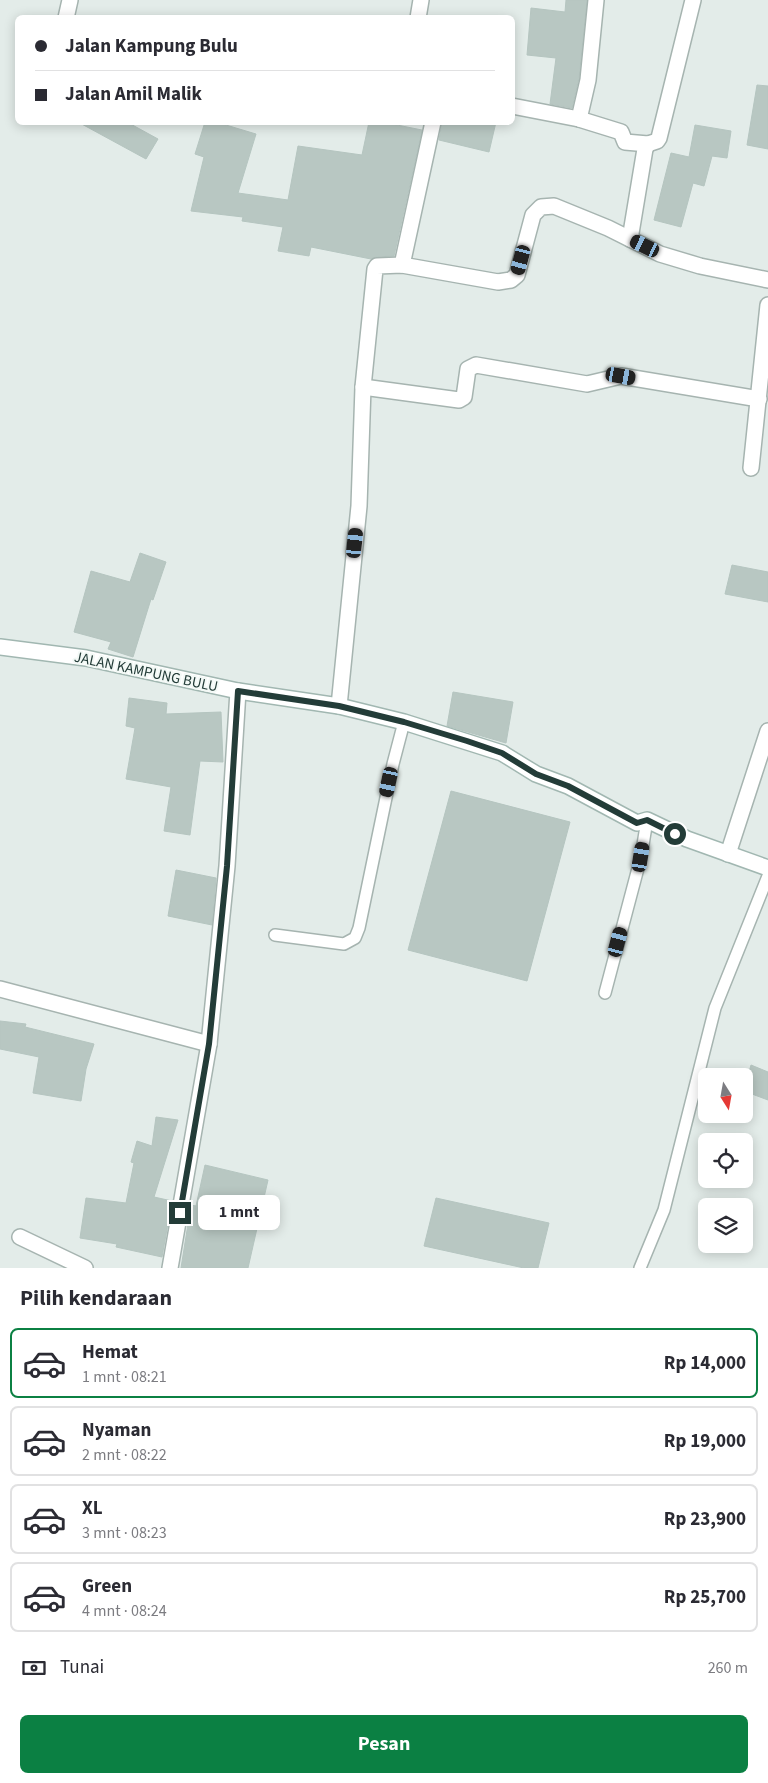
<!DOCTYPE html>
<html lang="id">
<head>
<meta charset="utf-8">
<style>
	:root { --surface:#fff; --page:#f7f7f7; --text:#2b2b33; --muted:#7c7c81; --line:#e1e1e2; --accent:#0b8043 }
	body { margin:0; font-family:"Source Sans 3",sans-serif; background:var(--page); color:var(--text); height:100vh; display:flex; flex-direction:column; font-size:19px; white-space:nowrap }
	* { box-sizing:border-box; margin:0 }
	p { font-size:16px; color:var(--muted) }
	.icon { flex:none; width:28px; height:28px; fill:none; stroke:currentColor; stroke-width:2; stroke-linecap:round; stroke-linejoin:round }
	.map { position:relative; height:1268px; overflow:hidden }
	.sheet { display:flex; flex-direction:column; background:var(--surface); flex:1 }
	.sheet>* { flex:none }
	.banner { position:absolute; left:15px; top:15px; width:500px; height:110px; border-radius:8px; box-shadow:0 2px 12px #0003; display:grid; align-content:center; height:110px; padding:0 20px; background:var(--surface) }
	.needle { width:32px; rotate:169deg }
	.controls { position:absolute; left:698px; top:1068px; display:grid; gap:10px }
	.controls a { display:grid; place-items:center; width:55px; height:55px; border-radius:8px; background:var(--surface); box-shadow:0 2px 12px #0003; font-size:25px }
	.end { position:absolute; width:22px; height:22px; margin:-11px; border:6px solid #233c38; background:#fff; box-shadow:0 0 0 2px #fff }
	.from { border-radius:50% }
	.bubble { position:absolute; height:35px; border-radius:8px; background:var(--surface); box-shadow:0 2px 12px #0003; font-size:16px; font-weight:700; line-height:35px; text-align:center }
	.car { position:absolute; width:15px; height:30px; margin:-15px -8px; border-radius:6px; box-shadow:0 0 4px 1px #0007; background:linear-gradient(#222 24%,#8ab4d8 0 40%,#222 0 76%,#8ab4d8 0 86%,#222 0) }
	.banner b { display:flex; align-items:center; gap:18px; height:48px; font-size:19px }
	.banner b+b { border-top:1px solid var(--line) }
	.banner i { width:12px; height:12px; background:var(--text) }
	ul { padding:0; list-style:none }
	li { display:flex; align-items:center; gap:15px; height:70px; margin:0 10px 8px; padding:0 10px; border:2px solid var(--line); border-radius:8px }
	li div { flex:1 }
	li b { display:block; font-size:19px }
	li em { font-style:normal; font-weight:700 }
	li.selected { border-color:var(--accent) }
	li>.icon { width:45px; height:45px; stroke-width:1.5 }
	h2 { padding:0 20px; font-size:22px; line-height:60px }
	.pay { display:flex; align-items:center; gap:12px; height:55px; padding:0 20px; font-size:19px }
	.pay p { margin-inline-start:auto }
	.cta { display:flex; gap:10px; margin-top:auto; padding:10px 20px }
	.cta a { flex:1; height:58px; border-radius:8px; background:var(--accent); color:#fff; font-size:20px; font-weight:700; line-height:58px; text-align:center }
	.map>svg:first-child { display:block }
	.building { fill:#b8c7c2; stroke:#b5c5c0 }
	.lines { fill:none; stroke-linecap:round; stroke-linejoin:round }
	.lane-casing { stroke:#a6b4b0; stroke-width:14 }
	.street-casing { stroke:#a6b4b0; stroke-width:18 }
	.secondary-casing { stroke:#a1b7b1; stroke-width:18 }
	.lane { stroke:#fff; stroke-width:11 }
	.street { stroke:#fff; stroke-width:15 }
	.secondary { stroke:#fff; stroke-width:15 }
	.route { stroke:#233c38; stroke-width:6 }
	.labels { text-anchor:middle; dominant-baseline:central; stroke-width:4; stroke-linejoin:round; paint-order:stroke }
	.street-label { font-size:15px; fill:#233c38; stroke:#f3f9f6 }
</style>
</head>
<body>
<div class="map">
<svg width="768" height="1268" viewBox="0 0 768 1268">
	<rect width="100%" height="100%" fill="#e3ece9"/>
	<g class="building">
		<polygon points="566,0 587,0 579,78 572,108 550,104 556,58 527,55 531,8 565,12"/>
		<polygon points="757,85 768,86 768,149 747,145"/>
		<polygon points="78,122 127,122 158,139 146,159"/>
		<polygon points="205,122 216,122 256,134 238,193 288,200 298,146 362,155 369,122 382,122 422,130 394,256 376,257 371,259 311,247 309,256 278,251 283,227 242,221 243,217 191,211 204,157 195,154"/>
		<polygon points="442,122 496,122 489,152 439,140"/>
		<polygon points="695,125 731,131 727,158 712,156 704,186 693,183 681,227 654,220 671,153 689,157"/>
		<polygon points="140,553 166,562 153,600 151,599 133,657 108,649 111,642 74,632 91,571 130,582"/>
		<polygon points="732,565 768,572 768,602 725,594"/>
		<polygon points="453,692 513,702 506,743 447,726"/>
		<polygon points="129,698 167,703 166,714 221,712 223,762 200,761 190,835 164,831 171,787 126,779 135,728 126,726"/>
		<polygon points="451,791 570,822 527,981 408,950"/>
		<polygon points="176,870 216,878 212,925 168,916"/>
		<polygon points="0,1021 26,1024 25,1027 94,1044 86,1069 81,1101 33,1093 39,1057 0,1049"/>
		<polygon points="751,1065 768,1072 768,1100 744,1091"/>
		<polygon points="156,1117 178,1120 154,1197 172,1201 162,1257 116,1247 117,1244 80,1238 86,1198 126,1203 134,1163 131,1162 137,1141 152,1146"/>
		<polygon points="205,1165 268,1180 248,1268 181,1268 191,1205 196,1206"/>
		<polygon points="436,1198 549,1223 538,1268 524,1268 424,1246"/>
	</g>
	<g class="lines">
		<defs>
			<g id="lane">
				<polyline points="275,935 344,944 355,938 359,928 393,764 404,722"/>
				<polyline points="605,993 641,857 647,820"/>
				<polyline points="640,1268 664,1210 715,1008 768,876"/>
			</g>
			<g id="street">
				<polyline points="66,18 70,0"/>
				<polyline points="418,18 421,0"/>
				<polyline points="512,106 579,119 621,132 625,142 648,144"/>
				<polyline points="579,119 588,80 596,0"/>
				<polyline points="630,239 645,149 648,144 657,141 659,138 693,0"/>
				<polyline points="402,265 433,122"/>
				<polyline points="363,387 459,400 464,397 468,369 476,365 587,384 621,376 759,399"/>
				<polyline points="751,468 768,305"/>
				<polyline points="339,706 359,506 363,387 375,269 377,266 402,265 498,282 511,280 517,275 533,215 541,207 554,206 608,228 660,254 700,266 768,280"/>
				<polyline points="728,854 768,731"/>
				<polyline points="0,989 209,1044"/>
				<polyline points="20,1237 85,1268"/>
				<polyline points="170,1268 209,1044 227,866 238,691"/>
			</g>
			<polyline id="secondary" points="0,647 86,658 238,691 339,706 404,722 502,753 536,774 568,786 637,823 647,820 687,839 768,868"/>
		</defs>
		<use href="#lane" class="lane-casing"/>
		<use href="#street" class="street-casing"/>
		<use href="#secondary" class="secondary-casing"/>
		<use href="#lane" class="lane"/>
		<use href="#street" class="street"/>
		<use href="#secondary" class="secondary"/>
	</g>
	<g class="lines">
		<polyline class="route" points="180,1213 209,1044 227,866 238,691 339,706 404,722 467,741 502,753 536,774 568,786 637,823 647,820 675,834"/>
	</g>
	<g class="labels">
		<g class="street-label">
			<text transform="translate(146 672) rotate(12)">JALAN KAMPUNG BULU</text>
		</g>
	</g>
</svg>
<div class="controls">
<a><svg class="needle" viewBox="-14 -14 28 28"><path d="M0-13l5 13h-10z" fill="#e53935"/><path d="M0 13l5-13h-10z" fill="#7c7c81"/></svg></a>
<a><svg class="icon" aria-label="locate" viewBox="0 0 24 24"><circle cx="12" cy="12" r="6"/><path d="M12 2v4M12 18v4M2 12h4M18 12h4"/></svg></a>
<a><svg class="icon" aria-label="layers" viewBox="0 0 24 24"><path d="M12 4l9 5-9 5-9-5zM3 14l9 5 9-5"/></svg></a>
</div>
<i class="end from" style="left:675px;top:834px"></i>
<i class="end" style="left:180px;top:1213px"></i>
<div class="bubble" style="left:198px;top:1195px;width:82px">1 mnt</div>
<i class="car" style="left:645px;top:246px;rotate:296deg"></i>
<i class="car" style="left:521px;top:260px;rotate:195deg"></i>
<i class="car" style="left:621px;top:376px;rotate:100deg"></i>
<i class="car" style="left:355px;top:543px;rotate:6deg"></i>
<i class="car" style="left:389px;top:782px;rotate:192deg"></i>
<i class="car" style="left:641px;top:857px;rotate:9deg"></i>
<i class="car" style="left:618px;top:942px;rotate:15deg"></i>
<div class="banner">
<b><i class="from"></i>Jalan Kampung Bulu</b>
<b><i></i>Jalan Amil Malik</b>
</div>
</div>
<section class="sheet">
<h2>Pilih kendaraan</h2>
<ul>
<li class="selected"><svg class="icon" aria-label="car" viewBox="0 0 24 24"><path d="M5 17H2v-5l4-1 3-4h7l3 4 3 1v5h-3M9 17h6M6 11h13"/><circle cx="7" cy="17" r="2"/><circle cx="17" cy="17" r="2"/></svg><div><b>Hemat</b><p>1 mnt · 08:21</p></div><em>Rp 14,000</em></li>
<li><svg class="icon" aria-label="car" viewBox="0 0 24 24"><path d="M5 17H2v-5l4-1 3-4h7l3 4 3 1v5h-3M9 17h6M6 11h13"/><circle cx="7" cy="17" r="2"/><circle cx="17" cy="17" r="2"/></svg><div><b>Nyaman</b><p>2 mnt · 08:22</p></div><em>Rp 19,000</em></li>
<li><svg class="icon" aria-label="car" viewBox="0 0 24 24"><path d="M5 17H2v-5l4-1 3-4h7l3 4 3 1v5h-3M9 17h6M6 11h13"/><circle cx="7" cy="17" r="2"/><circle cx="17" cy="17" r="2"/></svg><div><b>XL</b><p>3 mnt · 08:23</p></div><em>Rp 23,900</em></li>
<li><svg class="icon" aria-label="car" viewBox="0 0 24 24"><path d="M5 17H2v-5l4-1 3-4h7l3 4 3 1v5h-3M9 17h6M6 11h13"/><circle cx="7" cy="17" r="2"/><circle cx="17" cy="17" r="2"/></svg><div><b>Green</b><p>4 mnt · 08:24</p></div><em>Rp 25,700</em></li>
</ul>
<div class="pay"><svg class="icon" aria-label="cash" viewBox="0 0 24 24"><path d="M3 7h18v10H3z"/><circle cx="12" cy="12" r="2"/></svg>Tunai<p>260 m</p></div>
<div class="cta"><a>Pesan</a></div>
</section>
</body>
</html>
